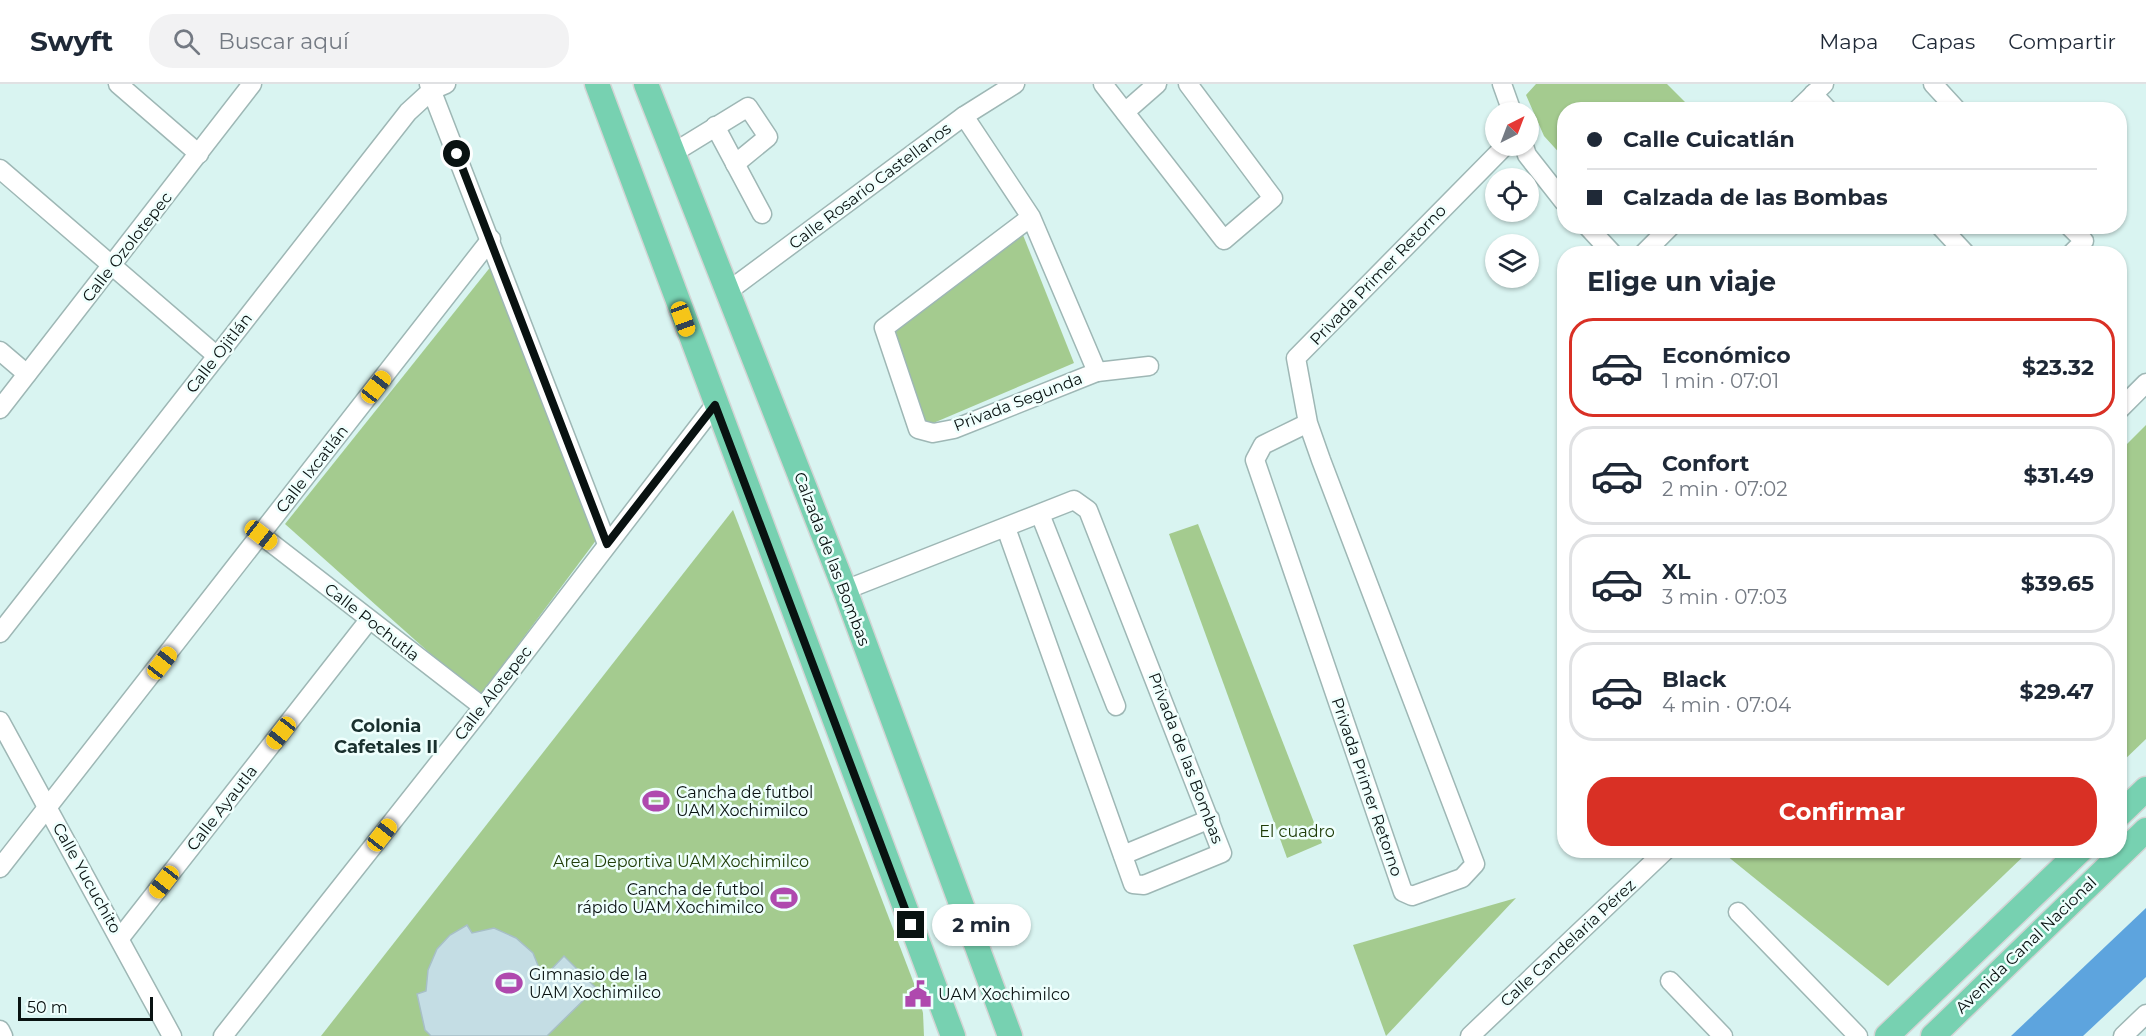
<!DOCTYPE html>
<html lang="es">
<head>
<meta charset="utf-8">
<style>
	:root { --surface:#fff; --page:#f2f2f3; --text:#1f2937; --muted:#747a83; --line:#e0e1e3; --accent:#d93025 }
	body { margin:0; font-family:Montserrat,sans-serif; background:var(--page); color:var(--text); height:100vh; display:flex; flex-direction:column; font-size:22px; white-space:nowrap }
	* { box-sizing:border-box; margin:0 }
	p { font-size:20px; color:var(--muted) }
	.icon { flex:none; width:33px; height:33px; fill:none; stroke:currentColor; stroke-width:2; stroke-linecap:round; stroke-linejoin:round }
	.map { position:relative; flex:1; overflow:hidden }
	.panel { position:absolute; left:1557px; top:162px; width:570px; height:612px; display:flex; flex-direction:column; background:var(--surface); border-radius:24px; box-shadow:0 2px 4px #0004 }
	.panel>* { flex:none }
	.guide { position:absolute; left:1557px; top:18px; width:570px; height:132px; border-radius:24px; box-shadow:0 2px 4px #0004; display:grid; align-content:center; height:132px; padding:0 30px; background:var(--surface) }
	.needle { width:39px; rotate:42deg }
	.buttons { position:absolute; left:1485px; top:18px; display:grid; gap:12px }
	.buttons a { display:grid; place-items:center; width:54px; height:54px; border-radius:50%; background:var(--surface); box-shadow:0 2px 4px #0004; font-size:30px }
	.scale { position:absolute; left:18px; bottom:15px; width:135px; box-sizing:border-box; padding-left:6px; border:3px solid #091211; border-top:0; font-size:16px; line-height:21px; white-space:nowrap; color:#091211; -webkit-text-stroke:4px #effffd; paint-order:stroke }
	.end { position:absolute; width:27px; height:27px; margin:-14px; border:8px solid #091211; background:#fff; box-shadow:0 0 0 3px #fff }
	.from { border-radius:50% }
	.bubble { position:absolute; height:42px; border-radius:21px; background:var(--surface); box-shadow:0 2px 4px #0004; font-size:20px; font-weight:700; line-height:42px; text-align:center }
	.car { position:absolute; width:18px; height:36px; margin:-18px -9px; border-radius:8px; box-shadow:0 0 4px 2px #0007; background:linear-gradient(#f5c518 24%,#345 0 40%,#f5c518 0 76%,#345 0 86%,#f5c518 0) }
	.guide b { display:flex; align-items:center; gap:21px; height:57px; font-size:22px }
	.guide b+b { border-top:2px solid var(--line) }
	.guide i { width:15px; height:15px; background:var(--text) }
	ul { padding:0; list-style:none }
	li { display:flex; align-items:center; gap:18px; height:99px; margin:0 12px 9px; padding:0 18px; border:3px solid var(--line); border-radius:24px }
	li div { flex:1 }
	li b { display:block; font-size:22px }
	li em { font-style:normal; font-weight:700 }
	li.active { border-color:var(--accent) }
	li>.icon { width:54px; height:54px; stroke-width:1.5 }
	h2 { padding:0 30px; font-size:27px; line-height:72px }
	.cta { display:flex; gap:12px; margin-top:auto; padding:12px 30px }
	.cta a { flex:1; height:69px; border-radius:24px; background:var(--accent); color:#fff; font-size:24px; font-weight:700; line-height:69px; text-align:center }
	header { display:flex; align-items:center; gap:36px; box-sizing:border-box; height:84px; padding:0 30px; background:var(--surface); border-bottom:2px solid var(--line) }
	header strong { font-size:28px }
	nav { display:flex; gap:33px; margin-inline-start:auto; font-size:21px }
	.search { width:420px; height:54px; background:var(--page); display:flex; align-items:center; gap:15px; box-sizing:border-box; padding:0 21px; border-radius:24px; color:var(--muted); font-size:22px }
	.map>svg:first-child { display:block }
	.green { fill:#a4cb8f }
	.water { fill:#5da4de }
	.building { fill:#c4dde4; stroke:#a7bfc6; stroke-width:1.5 }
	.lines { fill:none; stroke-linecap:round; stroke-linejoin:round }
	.minor-casing { stroke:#9eb7b5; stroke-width:21 }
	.major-casing { stroke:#d3d4d4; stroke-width:27 }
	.minor { stroke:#fff; stroke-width:18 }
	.major { stroke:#77d1b1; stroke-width:24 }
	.route { stroke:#091211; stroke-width:8 }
	.labels { text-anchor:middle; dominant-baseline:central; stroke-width:5; stroke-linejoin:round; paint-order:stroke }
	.street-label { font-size:16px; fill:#091211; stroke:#effffd }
	.poi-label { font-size:16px; fill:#091211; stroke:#effffd; text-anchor:start }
	.park-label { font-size:16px; fill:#203d09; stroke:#effffd }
	.neighbourhood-label { font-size:18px; font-weight:bold; fill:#1a302e; stroke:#effffd }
</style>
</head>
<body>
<header>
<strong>Swyft</strong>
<div class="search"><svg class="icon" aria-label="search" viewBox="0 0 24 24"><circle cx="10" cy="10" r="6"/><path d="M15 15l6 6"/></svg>Buscar aquí</div>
<nav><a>Mapa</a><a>Capas</a><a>Compartir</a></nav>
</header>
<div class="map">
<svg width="2146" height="952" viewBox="0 0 2146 952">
	<rect width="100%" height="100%" fill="#d9f4f1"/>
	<g class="green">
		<polygon points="1536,0 1667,0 1692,25 1564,26 1564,74 1544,52 1526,11"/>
		<polygon points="1023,151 1074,279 924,343 889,245"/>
		<polygon points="492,181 597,455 479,613 285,440"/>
		<polygon points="2146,341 2146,655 2120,680 2120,367"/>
		<polygon points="733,426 918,910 923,929 924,952 321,952"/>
		<polygon points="1198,440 1322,759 1287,774 1169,450"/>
		<polygon points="1721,767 2029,767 1888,902"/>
		<polygon points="1516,814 1386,952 1353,861"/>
	</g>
	<polygon class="water" points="2146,824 2146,893 2083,952 2011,952"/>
	<polygon class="building" points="467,841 472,849 494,844 516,854 533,869 543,894 564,872 596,904 547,952 431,952 425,946 417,910 426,907 428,886 437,865 450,851"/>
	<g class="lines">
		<defs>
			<g id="minor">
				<polyline points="118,0 199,70"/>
				<polyline points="429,0 607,460"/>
				<polyline points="1103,0 1224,156 1273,114 1188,0"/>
				<polyline points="1502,0 1512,28"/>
				<polyline points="1933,0 1957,26"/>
				<polyline points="1813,10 1828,26"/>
				<polyline points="1797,26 1824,0"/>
				<polyline points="1125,28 1157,0"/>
				<polyline points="964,32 1031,133 1097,288 954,345 933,349 918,345 884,244 1031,133"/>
				<polyline points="715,42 762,130"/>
				<polyline points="1524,62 1527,71 1564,118"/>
				<polyline points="673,69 748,23 768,53 735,80"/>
				<polyline points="0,85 217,272"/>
				<polyline points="1587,142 1613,170"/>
				<polyline points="1940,142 1966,170"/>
				<polyline points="2069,142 2084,157 2071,170"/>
				<polyline points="1643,170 1671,142"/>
				<polyline points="727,208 964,32 1015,0"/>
				<polyline points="0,267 27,290"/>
				<polyline points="1097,288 1149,282"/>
				<polyline points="0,325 252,0"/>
				<polyline points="2120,325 2146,299"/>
				<polyline points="1308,339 1263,361 1255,376 1403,808 1412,812 1462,794 1475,780 1321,376 1308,339 1296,274 1505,62"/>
				<polyline points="1040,430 1116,622"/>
				<polyline points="261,451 483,623"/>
				<polyline points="845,506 1074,416 1088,426 1222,769 1144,801 1133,800 1006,444"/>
				<polyline points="0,549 408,28 432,6 446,0"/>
				<polyline points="0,637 172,952"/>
				<polyline points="1123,771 1210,735"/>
				<polyline points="0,784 491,155"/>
				<polyline points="1738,828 1858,952"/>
				<polyline points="120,854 369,536"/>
				<polyline points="1670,897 1723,952"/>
				<polyline points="0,946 3,952"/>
				<polyline points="223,952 483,623 715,321"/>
				<polyline points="1470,952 1666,766"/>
				<polyline points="2123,952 2146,930"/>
			</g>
			<g id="major">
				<polyline points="597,0 953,952"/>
				<polyline points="646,0 845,506 1010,952"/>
				<polyline points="2120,730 2146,705"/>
				<polyline points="1887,952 2081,766"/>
				<polyline points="1933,952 2146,746"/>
			</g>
		</defs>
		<use href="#minor" class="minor-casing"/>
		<use href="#major" class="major-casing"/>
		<use href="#minor" class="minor"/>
		<use href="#major" class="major"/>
	</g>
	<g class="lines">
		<polyline class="route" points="457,70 607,460 715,321 911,841"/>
	</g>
	<defs>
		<symbol id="stadium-bare" viewBox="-9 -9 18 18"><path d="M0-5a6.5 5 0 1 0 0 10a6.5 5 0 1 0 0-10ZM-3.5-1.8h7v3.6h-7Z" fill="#af49ae" stroke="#effffd" stroke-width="2.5" paint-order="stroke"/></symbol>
		<symbol id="civic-bare" viewBox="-9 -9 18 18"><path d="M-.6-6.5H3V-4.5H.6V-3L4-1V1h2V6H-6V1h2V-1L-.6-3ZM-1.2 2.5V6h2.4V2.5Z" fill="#af49ae" stroke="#effffd" stroke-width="2.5" paint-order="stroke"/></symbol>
	</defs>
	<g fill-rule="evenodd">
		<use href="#stadium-bare" x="637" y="698" width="38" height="38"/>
		<use href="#stadium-bare" x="765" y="795" width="38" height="38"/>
		<use href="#stadium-bare" x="490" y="880" width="38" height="38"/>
		<use href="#civic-bare" x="899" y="891" width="38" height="38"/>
	</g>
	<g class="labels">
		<g class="street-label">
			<text transform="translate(870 102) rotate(-37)">Calle Rosario Castellanos</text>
			<text transform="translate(127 163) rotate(-52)">Calle Ozolotepec</text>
			<text transform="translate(1378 191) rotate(-46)">Privada Primer Retorno</text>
			<text transform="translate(219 269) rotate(-52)">Calle Ojitlán</text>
			<text transform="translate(1018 318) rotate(-21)">Privada Segunda</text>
			<text transform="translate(312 385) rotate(-52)">Calle Ixcatlán</text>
			<text transform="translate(832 475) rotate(69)">Calzada de las Bombas</text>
			<text transform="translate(372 538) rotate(38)">Calle Pochutla</text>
			<text transform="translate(493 609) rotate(-52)">Calle Alotepec</text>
			<text transform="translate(1186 674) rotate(69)">Privada de las Bombas</text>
			<text transform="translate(1367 703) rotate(71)">Privada Primer Retorno</text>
			<text transform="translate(222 724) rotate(-52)">Calle Ayautla</text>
			<text transform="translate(87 794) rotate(61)">Calle Yucuchito</text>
			<text transform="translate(1568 859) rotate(-43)">Calle Candelaria Pérez</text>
			<text transform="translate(2026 861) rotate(-44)">Avenida Canal Nacional</text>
		</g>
		<g class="poi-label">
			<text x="676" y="708">Cancha de futbol<tspan x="676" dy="18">UAM Xochimilco</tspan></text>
			<text x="764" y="805" text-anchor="end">Cancha de futbol<tspan x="764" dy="18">rápido UAM Xochimilco</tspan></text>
			<text x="529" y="890">Gimnasio de la<tspan x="529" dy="18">UAM Xochimilco</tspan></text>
			<text x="938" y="910">UAM Xochimilco</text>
		</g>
		<g class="park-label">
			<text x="1297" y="747">El cuadro</text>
			<text x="681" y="777">Area Deportiva UAM Xochimilco</text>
		</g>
		<g class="neighbourhood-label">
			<text x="386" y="642">Colonia<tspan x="386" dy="21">Cafetales II</tspan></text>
		</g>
	</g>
</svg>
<div class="buttons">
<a><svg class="needle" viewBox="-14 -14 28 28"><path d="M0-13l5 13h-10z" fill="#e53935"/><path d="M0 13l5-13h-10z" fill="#747a83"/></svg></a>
<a><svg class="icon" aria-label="locate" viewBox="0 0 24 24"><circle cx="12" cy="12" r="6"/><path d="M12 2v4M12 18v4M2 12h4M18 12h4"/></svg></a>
<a><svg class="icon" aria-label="layers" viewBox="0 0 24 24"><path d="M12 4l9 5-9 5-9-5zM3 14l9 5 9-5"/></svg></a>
</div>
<div class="scale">50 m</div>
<i class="end from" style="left:457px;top:70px"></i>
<i class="end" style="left:911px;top:841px"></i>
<div class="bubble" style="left:932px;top:820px;width:99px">2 min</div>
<i class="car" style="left:683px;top:235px;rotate:160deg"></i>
<i class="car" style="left:376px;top:303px;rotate:38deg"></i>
<i class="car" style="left:261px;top:451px;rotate:128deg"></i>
<i class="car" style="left:162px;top:579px;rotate:38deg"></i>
<i class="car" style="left:281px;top:649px;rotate:218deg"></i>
<i class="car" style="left:382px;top:751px;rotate:38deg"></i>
<i class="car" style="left:164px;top:798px;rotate:218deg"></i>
<div class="guide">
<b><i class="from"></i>Calle Cuicatlán</b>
<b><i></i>Calzada de las Bombas</b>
</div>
<section class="panel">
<h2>Elige un viaje</h2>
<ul>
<li class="active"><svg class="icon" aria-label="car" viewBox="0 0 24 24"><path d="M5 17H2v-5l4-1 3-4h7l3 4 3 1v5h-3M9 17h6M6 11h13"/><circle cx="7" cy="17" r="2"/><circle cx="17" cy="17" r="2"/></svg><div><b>Económico</b><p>1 min · 07:01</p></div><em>$23.32</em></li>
<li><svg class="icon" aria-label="car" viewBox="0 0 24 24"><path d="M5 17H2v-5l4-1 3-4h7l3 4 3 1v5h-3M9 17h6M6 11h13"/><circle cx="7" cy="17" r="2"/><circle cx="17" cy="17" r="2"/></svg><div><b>Confort</b><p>2 min · 07:02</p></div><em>$31.49</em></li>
<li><svg class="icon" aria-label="car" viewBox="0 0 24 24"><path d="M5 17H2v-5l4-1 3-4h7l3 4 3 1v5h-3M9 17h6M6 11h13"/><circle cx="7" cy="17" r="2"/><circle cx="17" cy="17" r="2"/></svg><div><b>XL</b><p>3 min · 07:03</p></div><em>$39.65</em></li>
<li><svg class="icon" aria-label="car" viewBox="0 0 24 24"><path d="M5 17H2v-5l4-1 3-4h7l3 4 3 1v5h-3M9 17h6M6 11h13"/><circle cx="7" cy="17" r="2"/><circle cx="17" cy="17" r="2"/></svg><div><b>Black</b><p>4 min · 07:04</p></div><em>$29.47</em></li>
</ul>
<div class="cta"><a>Confirmar</a></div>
</section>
</div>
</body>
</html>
